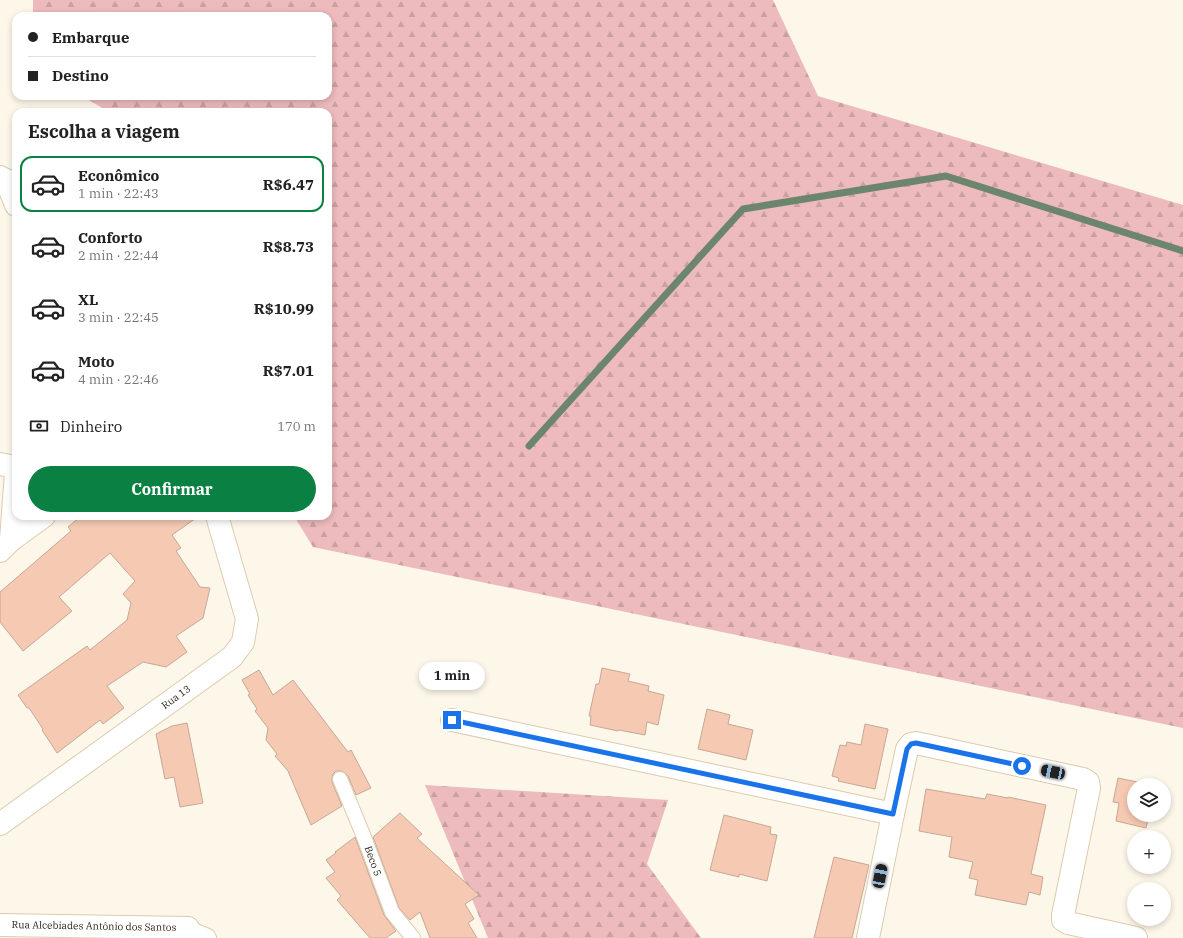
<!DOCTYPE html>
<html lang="pt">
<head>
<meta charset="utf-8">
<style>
	:root { --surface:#fff; --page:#f2f2f2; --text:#222; --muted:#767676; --line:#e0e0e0; --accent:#0b8043 }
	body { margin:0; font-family:"IBM Plex Serif",serif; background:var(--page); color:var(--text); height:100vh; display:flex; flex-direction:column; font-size:15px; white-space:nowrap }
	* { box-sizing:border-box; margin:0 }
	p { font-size:13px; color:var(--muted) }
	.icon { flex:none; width:22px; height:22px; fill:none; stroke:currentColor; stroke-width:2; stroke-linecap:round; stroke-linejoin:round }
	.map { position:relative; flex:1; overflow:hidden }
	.side { position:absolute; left:12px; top:108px; width:320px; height:412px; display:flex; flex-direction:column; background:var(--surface); border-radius:12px; box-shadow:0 2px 6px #0003 }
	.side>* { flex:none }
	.banner { position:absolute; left:12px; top:12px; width:320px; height:88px; border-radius:12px; box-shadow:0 2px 6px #0003; display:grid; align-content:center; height:88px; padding:0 16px; background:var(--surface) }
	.buttons { position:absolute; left:1127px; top:778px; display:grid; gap:8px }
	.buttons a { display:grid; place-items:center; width:44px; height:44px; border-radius:50%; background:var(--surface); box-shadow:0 2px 6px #0003; font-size:20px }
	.end { position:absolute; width:18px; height:18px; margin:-9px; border:5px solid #1a73e8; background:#fff; box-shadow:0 0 0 2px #fff }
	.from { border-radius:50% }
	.bubble { position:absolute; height:28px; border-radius:14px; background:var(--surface); box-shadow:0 2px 6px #0003; font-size:13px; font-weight:700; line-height:28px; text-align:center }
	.car { position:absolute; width:12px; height:24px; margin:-12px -6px; border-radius:5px; box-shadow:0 0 3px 1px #0007; background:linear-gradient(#222 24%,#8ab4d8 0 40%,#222 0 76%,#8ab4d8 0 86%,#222 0) }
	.banner b { display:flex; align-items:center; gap:14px; height:38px; font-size:15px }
	.banner b+b { border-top:1px solid var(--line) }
	.banner i { width:10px; height:10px; background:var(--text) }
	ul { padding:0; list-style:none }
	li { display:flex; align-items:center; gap:12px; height:56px; margin:0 8px 6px; padding:0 8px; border:2px solid transparent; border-radius:12px }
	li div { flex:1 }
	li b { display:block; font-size:15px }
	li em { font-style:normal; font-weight:700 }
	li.active { border-color:var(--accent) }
	li>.icon { width:36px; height:36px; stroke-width:1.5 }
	h2 { padding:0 16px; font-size:18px; line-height:48px }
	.pay { display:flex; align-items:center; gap:10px; height:44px; padding:0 16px; font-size:15px }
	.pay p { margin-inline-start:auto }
	.cta { display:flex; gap:8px; margin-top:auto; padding:8px 16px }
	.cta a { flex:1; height:46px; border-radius:24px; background:var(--accent); color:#fff; font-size:16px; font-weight:700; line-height:46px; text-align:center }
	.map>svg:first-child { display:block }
	.forest { fill:url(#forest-firs) }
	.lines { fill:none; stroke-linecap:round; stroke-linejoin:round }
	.stream { stroke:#6c856d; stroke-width:7 }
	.building { fill:#f5c9b2; stroke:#c7a796 }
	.service-casing { stroke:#dbcbad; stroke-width:16 }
	.minor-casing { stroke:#dbcbad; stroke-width:24 }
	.service { stroke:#fff; stroke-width:14 }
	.minor { stroke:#fff; stroke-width:22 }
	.route { stroke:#1a73e8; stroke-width:5 }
	.labels { text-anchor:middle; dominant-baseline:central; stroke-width:3; stroke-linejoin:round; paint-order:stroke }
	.street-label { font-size:10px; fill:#2c261a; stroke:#fff }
</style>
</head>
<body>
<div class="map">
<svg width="1183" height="938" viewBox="0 0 1183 938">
	<defs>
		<pattern id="forest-firs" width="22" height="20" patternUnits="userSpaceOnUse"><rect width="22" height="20" fill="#edbabd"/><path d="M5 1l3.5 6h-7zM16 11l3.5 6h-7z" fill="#cba0a2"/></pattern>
	</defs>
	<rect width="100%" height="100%" fill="#fdf7ea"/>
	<g class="forest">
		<polygon points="33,0 773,0 818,96 1183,205 1183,728 313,547 294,516 328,516 328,112 109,112 82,96 328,96 328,16 33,16"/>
		<polygon points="425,785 668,800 647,864 701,938 488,938"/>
	</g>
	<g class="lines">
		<polyline class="stream" points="529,446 743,209 946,176 1183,251"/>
	</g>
	<g class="building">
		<polygon points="81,516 199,516 172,535 181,548 176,551 200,587 210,588 203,618 176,636 187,652 166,667 143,662 107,686 124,708 103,724 100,720 57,753 42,730 43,729 29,708 27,708 18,695 87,646 90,650 127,620 131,603 123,594 135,581 110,553 59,597 72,611 23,651 0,622 0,592 71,531 68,527"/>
		<polygon points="602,668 630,674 628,681 649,686 648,691 664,695 658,725 647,722 645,735 619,730 618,731 590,725 591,716 589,716 596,684 599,684"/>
		<polygon points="259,670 273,695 293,680 348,752 351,750 371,788 356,795 348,776 345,773 341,771 336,771 333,774 332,778 332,782 342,806 311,825 288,771 275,756 277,754 266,740 268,728 255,711 257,709 248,695 250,694 242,680"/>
		<polygon points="707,709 730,715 728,724 753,730 746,760 698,749"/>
		<polygon points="187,723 203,803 180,807 174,777 165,779 156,734 172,726"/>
		<polygon points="865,724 888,729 875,789 838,781 839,778 832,776 840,745 846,746 847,742 861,745"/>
		<polygon points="1118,778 1152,785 1134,785 1134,815 1149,815 1146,828 1116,821 1119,803 1113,802"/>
		<polygon points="926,789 985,799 987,794 1008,798 1008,797 1046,805 1031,874 1043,877 1040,895 1029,892 1026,905 975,895 978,880 969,878 973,862 949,857 952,837 919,831"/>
		<polygon points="400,813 422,834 417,838 479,895 465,904 474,919 468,923 477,938 430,938 420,912 410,920 399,908 373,837"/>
		<polygon points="724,815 771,827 770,834 777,835 767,881 739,874 739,877 710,870"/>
		<polygon points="355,837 384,915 396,931 386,938 370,938 337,900 341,896 326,878 335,872 326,860 336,853 335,852"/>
		<polygon points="834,857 869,865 852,938 814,938"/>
	</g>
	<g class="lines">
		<defs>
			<g id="service">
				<polyline points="340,779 364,837 392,912 413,938"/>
				<polyline points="188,928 208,936 209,938"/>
			</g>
			<g id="minor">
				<polyline points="0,177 6,180 16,205"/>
				<polyline points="0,464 16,467"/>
				<polyline points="11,540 44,516"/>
				<polyline points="0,551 11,540 16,472"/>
				<polyline points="452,720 893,814 907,749 911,744 916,743 1083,779 1088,782 1089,788 1063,915 1063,920 1068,923 1136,938"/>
				<polyline points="0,824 232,657 243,642 247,619 217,516"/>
				<polyline points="0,925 188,928"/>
				<polyline points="868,938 893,814"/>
			</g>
		</defs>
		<use href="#service" class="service-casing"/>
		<use href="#minor" class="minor-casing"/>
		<use href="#service" class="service"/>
		<use href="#minor" class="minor"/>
	</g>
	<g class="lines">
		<polyline class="route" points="452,720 893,814 907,749 911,744 916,743 1022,766"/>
	</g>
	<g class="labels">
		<g class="street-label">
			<text transform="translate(176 697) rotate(-36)">Rua 13</text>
			<text transform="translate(373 861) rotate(70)">Beco 5</text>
			<text transform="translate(94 926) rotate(1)">Rua Alcebiades Antônio dos Santos</text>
		</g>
	</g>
</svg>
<div class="buttons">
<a><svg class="icon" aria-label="layers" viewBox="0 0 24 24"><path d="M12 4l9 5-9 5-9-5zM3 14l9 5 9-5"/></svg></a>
<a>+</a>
<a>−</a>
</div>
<i class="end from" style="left:1022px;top:766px"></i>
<i class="end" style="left:452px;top:720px"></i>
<div class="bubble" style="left:419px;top:662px;width:66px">1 min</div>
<i class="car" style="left:1053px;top:772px;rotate:282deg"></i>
<i class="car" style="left:880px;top:876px;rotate:11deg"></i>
<div class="banner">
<b><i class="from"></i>Embarque</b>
<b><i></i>Destino</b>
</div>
<section class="side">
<h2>Escolha a viagem</h2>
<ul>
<li class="active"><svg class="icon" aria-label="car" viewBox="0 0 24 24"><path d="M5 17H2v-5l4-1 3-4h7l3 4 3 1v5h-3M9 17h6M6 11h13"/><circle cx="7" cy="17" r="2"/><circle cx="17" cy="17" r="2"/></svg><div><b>Econômico</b><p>1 min · 22:43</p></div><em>R$6.47</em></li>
<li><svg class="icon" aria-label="car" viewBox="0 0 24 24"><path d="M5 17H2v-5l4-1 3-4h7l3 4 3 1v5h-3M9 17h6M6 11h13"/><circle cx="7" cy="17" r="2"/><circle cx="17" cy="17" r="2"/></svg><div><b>Conforto</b><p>2 min · 22:44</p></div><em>R$8.73</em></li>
<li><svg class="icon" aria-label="car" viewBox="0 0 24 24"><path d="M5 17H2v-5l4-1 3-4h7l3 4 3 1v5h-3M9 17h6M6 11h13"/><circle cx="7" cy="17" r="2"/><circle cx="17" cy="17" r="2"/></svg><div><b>XL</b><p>3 min · 22:45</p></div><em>R$10.99</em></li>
<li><svg class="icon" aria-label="car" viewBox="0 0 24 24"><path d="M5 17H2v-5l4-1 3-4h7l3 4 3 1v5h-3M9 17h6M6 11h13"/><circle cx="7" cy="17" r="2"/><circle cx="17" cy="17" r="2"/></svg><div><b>Moto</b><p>4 min · 22:46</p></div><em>R$7.01</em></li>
</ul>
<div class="pay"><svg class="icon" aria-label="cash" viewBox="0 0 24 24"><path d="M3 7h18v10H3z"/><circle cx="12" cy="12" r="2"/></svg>Dinheiro<p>170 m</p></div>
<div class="cta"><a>Confirmar</a></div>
</section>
</div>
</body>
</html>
